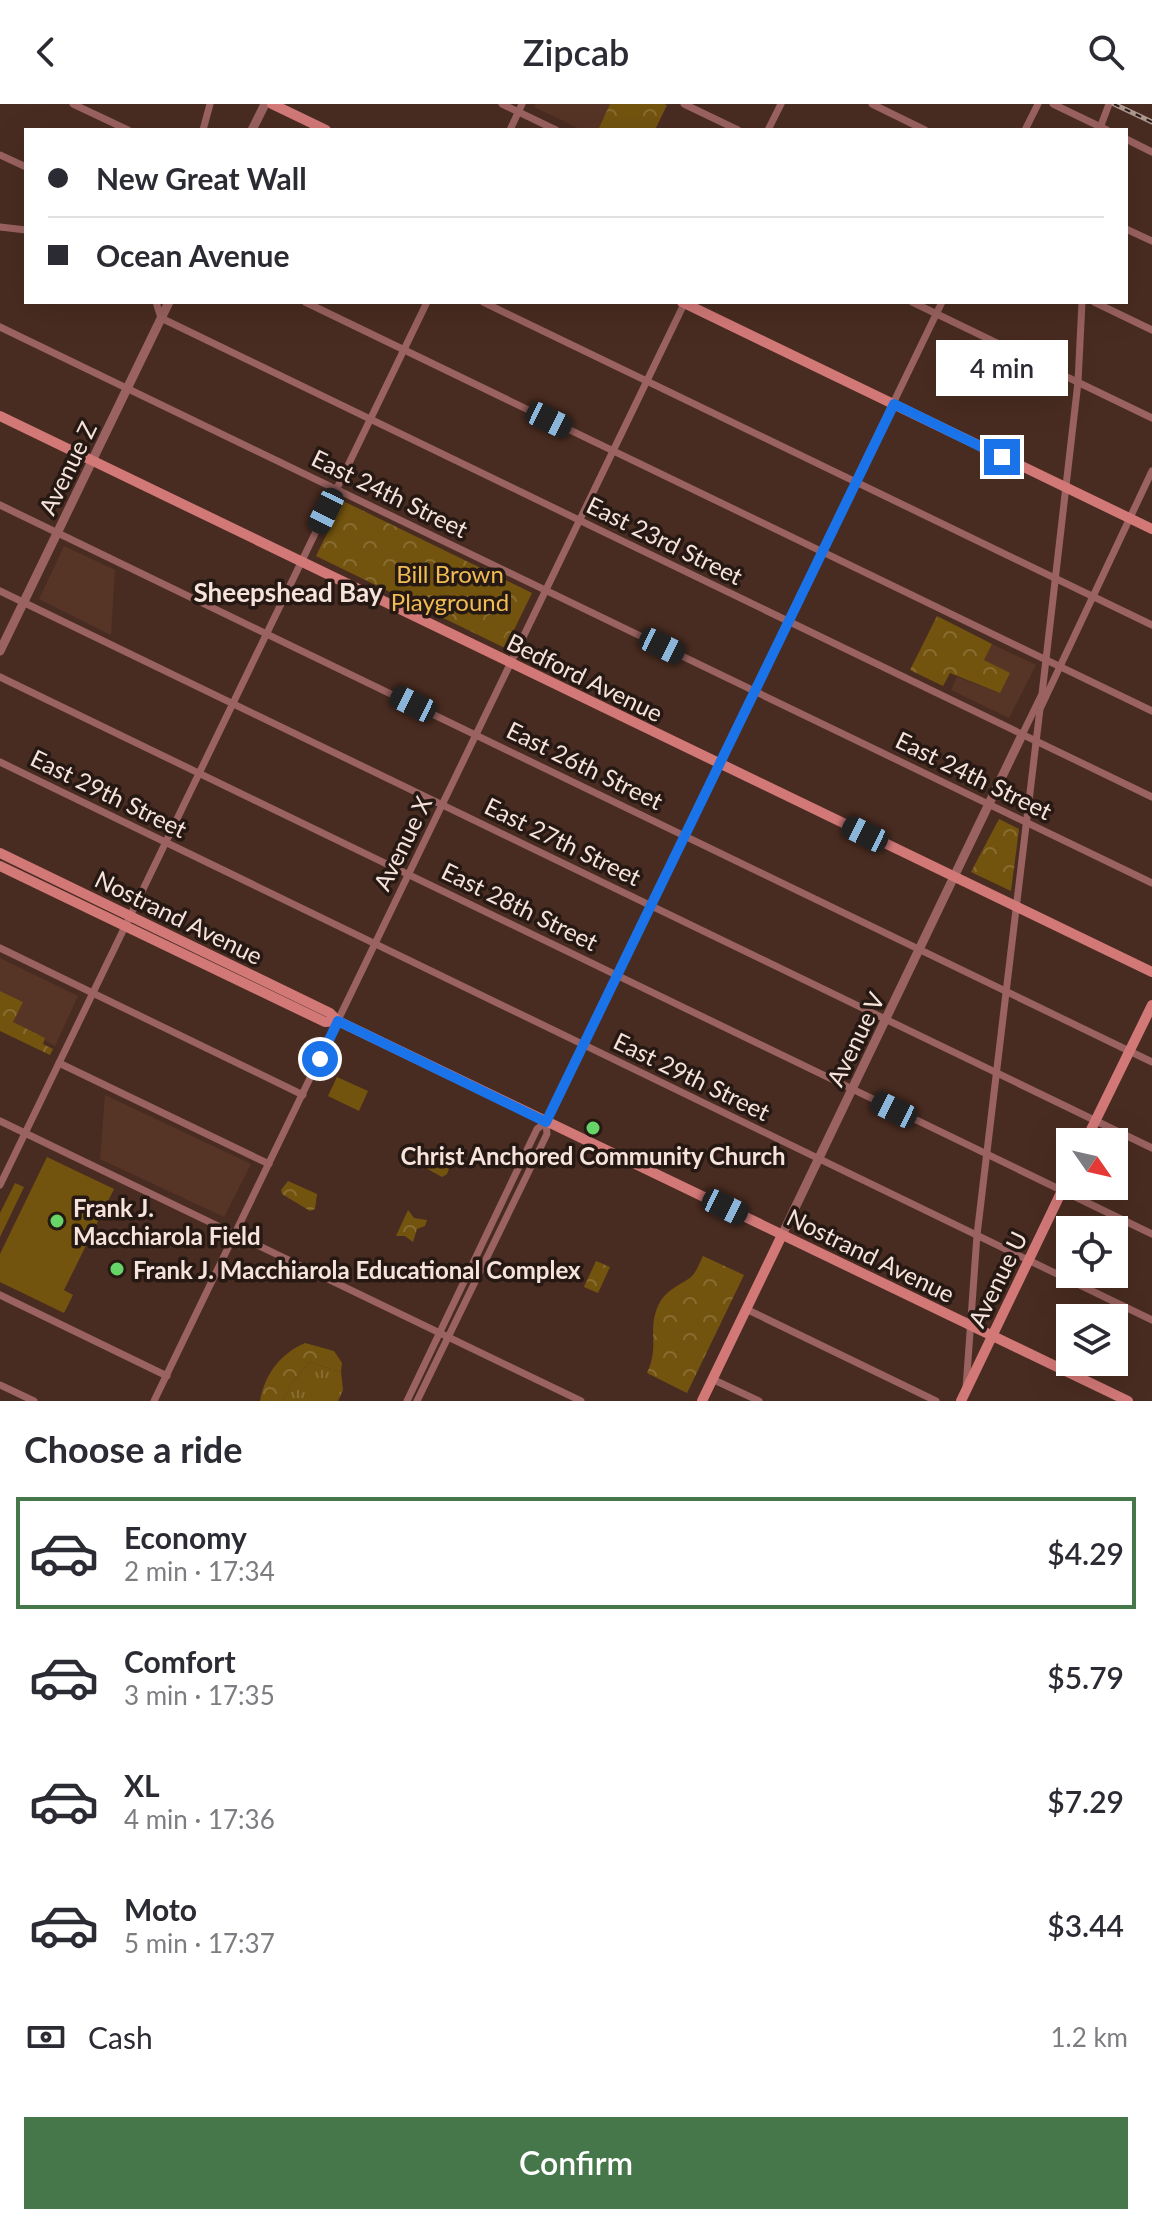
<!DOCTYPE html>
<html lang="en">
<head>
<meta charset="utf-8">
<style>
	:root { --surface:#fff; --page:#f2f2f3; --text:#2b2b33; --muted:#7c7c81; --line:#e1e1e2; --accent:#46774a }
	body { margin:0; font-family:Lato,sans-serif; background:var(--page); color:var(--text); height:100vh; display:flex; flex-direction:column; font-size:30px; white-space:nowrap }
	* { box-sizing:border-box; margin:0 }
	p { font-size:26px; color:var(--muted) }
	.icon { flex:none; width:44px; height:44px; fill:none; stroke:currentColor; stroke-width:2; stroke-linecap:round; stroke-linejoin:round }
	.map { position:relative; height:1297px; overflow:hidden }
	.side { display:flex; flex-direction:column; background:var(--surface); flex:1 }
	.side>* { flex:none }
	.guide { position:absolute; left:24px; top:24px; width:1104px; height:176px; border-radius:0px; box-shadow:0 8px 32px #0002; display:grid; align-content:center; height:176px; padding:0 24px; background:var(--surface) }
	.needle { width:52px; rotate:124deg }
	.tools { position:absolute; left:1056px; top:1024px; display:grid; gap:16px }
	.tools a { display:grid; place-items:center; width:72px; height:72px; border-radius:0px; background:var(--surface); box-shadow:0 8px 32px #0002; font-size:40px }
	.end { position:absolute; width:36px; height:36px; margin:-18px; border:10px solid #1a73e8; background:#fff; box-shadow:0 0 0 4px #fff }
	.from { border-radius:50% }
	.bubble { position:absolute; height:56px; border-radius:0px; background:var(--surface); box-shadow:0 8px 32px #0002; font-size:26px; font-weight:600; line-height:56px; text-align:center }
	.car { position:absolute; width:24px; height:48px; margin:-24px -12px; border-radius:10px; box-shadow:0 0 6px 2px #0007; background:linear-gradient(#222 24%,#8ab4d8 0 40%,#222 0 76%,#8ab4d8 0 86%,#222 0) }
	.guide b { display:flex; align-items:center; gap:28px; height:76px; font-size:30px }
	.guide b+b { border-top:2px solid var(--line) }
	.guide i { width:20px; height:20px; background:var(--text) }
	ul { padding:0; list-style:none }
	li { display:flex; align-items:center; gap:24px; height:112px; margin:0 16px 12px; padding:0 8px; border:4px solid transparent; border-radius:0px }
	li div { flex:1 }
	li b { display:block; font-size:30px }
	li em { font-style:normal; font-weight:600 }
	li.current { border-color:var(--accent) }
	li>.icon { width:72px; height:72px; stroke-width:1.5 }
	h2 { padding:0 24px; font-size:36px; line-height:96px }
	.pay { display:flex; align-items:center; gap:20px; height:88px; padding:0 24px; font-size:30px }
	.pay p { margin-inline-start:auto }
	.cta { display:flex; gap:16px; margin-top:auto; padding:16px 24px }
	.cta a { flex:1; height:92px; border-radius:0px; background:var(--accent); color:#fff; font-size:32px; font-weight:600; line-height:92px; text-align:center }
	header { display:flex; justify-content:space-between; align-items:center; height:104px; padding:0 24px; background:var(--surface); font-size:36px; font-weight:600 }
	.map>svg:first-child { display:block }
	.built { fill:#563426 }
	.grass { fill:url(#grass-tufts) }
	.park { fill:url(#park-crowns) }
	.garden { fill:#73540f }
	.lines { fill:none; stroke-linecap:round; stroke-linejoin:round }
	.minor { stroke:#9a6260; stroke-width:7 }
	.tertiary { stroke:#9a6260; stroke-width:9 }
	.secondary { stroke:#d27978; stroke-width:10 }
	.rail-casing { stroke:#ad968d; stroke-width:5 }
	.rail { stroke:#261914; stroke-width:2; stroke-dasharray:6; stroke-linecap:butt }
	.route { stroke:#1a73e8; stroke-width:10 }
	.poi-dot { fill:#66d466; stroke:#261914; stroke-width:3 }
	.labels { text-anchor:middle; dominant-baseline:central; stroke-width:7; stroke-linejoin:round; paint-order:stroke }
	.street-label { font-size:24px; fill:#f6e3db; stroke:#261914 }
	.park-label { font-size:24px; fill:#f0bc54; stroke:#261914 }
	.poi-label { font-size:24px; font-weight:bold; fill:#f6e3db; stroke:#261914; text-anchor:start }
	.neighbourhood-label { font-size:26px; font-weight:bold; fill:#f6e3db; stroke:#261914 }
</style>
</head>
<body>
<header><svg class="icon" aria-label="back" viewBox="0 0 24 24"><path d="M15 5l-7 7 7 7"/></svg>Zipcab<svg class="icon" aria-label="search" viewBox="0 0 24 24"><circle cx="10" cy="10" r="6"/><path d="M15 15l6 6"/></svg></header>
<div class="map">
<svg width="1152" height="1297" viewBox="0 0 1152 1297">
	<defs>
		<pattern id="grass-tufts" width="24" height="20" patternUnits="userSpaceOnUse" patternTransform="scale(2)"><rect width="24" height="20" fill="#73540f"/><path d="M3 7l-1-3M5 7V3M7 7l1-3M15 17l-1-3M17 17v-4M19 17l1-3" fill="none" stroke="#886c31"/></pattern>
		<pattern id="park-crowns" width="20" height="18" patternUnits="userSpaceOnUse" patternTransform="scale(2)"><rect width="20" height="18" fill="#73540f"/><path d="M2 6a3 3 0 1 1 6 0M12 15a3 3 0 1 1 6 0" fill="none" stroke="#886c31"/></pattern>
	</defs>
	<rect width="100%" height="100%" fill="#492c21"/>
	<g class="built">
		<polygon points="536,0 610,0 598,26 582,26 534,3"/>
		<polygon points="64,442 115,466 111,531 39,495"/>
		<polygon points="992,540 1036,561 1009,614 951,586 957,573 1000,589 984,556"/>
		<polygon points="0,854 78,892 55,942 13,918 23,898 0,887"/>
		<polygon points="105,991 251,1060 224,1113 100,1055"/>
	</g>
	<polygon class="grass" points="309,1258 341,1268 343,1286 338,1297 283,1297 291,1280"/>
	<g class="park">
		<polygon points="610,0 664,0 667,1 655,26 598,26"/>
		<polygon points="343,397 532,489 505,544 316,452"/>
		<polygon points="937,512 992,540 984,556 1010,569 1000,589 950,569 943,582 910,566"/>
		<polygon points="999,715 1019,725 1011,787 971,768"/>
		<polygon points="0,887 23,898 13,918 45,934 43,940 53,945 50,951 0,927"/>
		<polygon points="435,1045 445,1045 453,1054 447,1070 442,1073 426,1064"/>
		<polygon points="288,1077 317,1090 315,1105 310,1107 282,1090 281,1086"/>
		<polygon points="408,1106 414,1114 427,1116 425,1122 417,1125 413,1138 405,1132 396,1132"/>
		<path d="M703,1152L744,1171L687,1289L647,1269C660,1241 647,1228 658,1202C665,1186 679,1182 691,1173C696,1169 700,1158 703,1152Z"/>
		<polygon points="596,1157 610,1163 598,1189 584,1183"/>
		<path d="M305,1239L334,1247L342,1259L341,1268L309,1258L291,1280L283,1297H260C265,1270 280,1250 305,1239Z"/>
	</g>
	<g class="garden">
		<polygon points="628,6 644,14 642,17 652,22 651,26 617,26"/>
		<polygon points="494,505 513,514 502,536 484,527"/>
		<polygon points="337,973 368,987 359,1007 328,992"/>
		<polygon points="47,1053 114,1085 64,1186 73,1191 64,1209 0,1178 0,1150"/>
		<polygon points="15,1079 24,1083 0,1133 0,1109"/>
	</g>
	<g class="lines">
		<g class="minor">
			<polyline points="73,0 128,26"/>
			<polyline points="502,0 556,26"/>
			<polyline points="684,0 738,26"/>
			<polyline points="872,0 925,26"/>
			<polyline points="1053,0 1107,26"/>
			<polyline points="1100,24 1109,0"/>
			<polyline points="203,26 210,0"/>
			<polyline points="510,26 522,0"/>
			<polyline points="768,26 781,0"/>
			<polyline points="1025,26 1038,0"/>
			<polyline points="1126,35 1152,48"/>
			<polyline points="0,51 26,63"/>
			<polyline points="0,123 26,126"/>
			<polyline points="1126,125 1152,137"/>
			<polyline points="156,198 161,214 1152,693"/>
			<polyline points="305,198 1152,607"/>
			<polyline points="483,198 1152,521"/>
			<polyline points="912,198 1152,314"/>
			<polyline points="1094,198 1152,226"/>
			<polyline points="0,223 1152,779"/>
			<polyline points="0,401 1152,958"/>
			<polyline points="0,487 1152,1044"/>
			<polyline points="0,573 1152,1130"/>
			<polyline points="1022,631 1042,590 1078,278 1082,198"/>
			<polyline points="0,658 1152,1216"/>
			<polyline points="0,844 303,991"/>
			<polyline points="59,959 269,1060"/>
			<polyline points="0,1017 581,1297"/>
			<polyline points="0,1081 427,198"/>
			<polyline points="0,1191 167,1272"/>
			<polyline points="746,1205 936,1297"/>
			<polyline points="712,1275 759,1297"/>
			<polyline points="0,1281 34,1297"/>
			<polyline points="966,1284 977,1131 1040,605 1152,367"/>
			<polyline points="154,1297 685,198"/>
			<polyline points="407,1297 537,1025 546,1018 942,198"/>
			<polyline points="417,1297 547,1030 546,1018"/>
		</g>
		<g class="tertiary">
			<polyline points="252,26 265,0"/>
			<polyline points="0,547 169,198"/>
			<polyline points="782,1131 1022,631"/>
		</g>
		<g class="secondary">
			<polyline points="272,0 326,26"/>
			<polyline points="682,198 1152,425"/>
			<polyline points="0,312 1152,868"/>
			<polyline points="0,749 330,909 338,917 1128,1297"/>
			<polyline points="0,762 325,918 338,917"/>
			<polyline points="1085,1038 1152,901"/>
			<polyline points="702,1297 782,1131"/>
			<polyline points="961,1297 1070,1070"/>
		</g>
		<defs>
			<polyline id="rail" points="1114,0 1152,18"/>
		</defs>
		<use href="#rail" class="rail-casing"/>
		<use href="#rail" class="rail"/>
	</g>
	<g class="lines">
		<polyline class="route" points="320,955 338,917 546,1018 894,300 1002,353"/>
	</g>
	<g class="poi-dot">
		<circle cx="593" cy="1024" r="8"/>
		<circle cx="57" cy="1117" r="8"/>
		<circle cx="117" cy="1165" r="8"/>
	</g>
	<g class="labels">
		<g class="street-label">
			<text transform="translate(67 364) rotate(-64)">Avenue Z</text>
			<text transform="translate(390 389) rotate(26)">East 24th Street</text>
			<text transform="translate(665 436) rotate(26)">East 23rd Street</text>
			<text transform="translate(585 573) rotate(26)">Bedford Avenue</text>
			<text transform="translate(585 661) rotate(26)">East 26th Street</text>
			<text transform="translate(974 671) rotate(26)">East 24th Street</text>
			<text transform="translate(109 689) rotate(26)">East 29th Street</text>
			<text transform="translate(563 737) rotate(26)">East 27th Street</text>
			<text transform="translate(402 739) rotate(-64)">Avenue X</text>
			<text transform="translate(520 802) rotate(26)">East 28th Street</text>
			<text transform="translate(179 813) rotate(26)">Nostrand Avenue</text>
			<text transform="translate(855 935) rotate(-64)">Avenue V</text>
			<text transform="translate(692 972) rotate(26)">East 29th Street</text>
			<text transform="translate(871 1151) rotate(26)">Nostrand Avenue</text>
			<text transform="translate(997 1175) rotate(-64)">Avenue U</text>
		</g>
		<g class="park-label">
			<text x="450" y="469">Bill Brown<tspan x="450" dy="28">Playground</tspan></text>
		</g>
		<g class="poi-label">
			<text x="593" y="1051" text-anchor="middle">Christ Anchored Community Church</text>
			<text x="73" y="1103">Frank J.<tspan x="73" dy="28">Macchiarola Field</tspan></text>
			<text x="133" y="1165">Frank J. Macchiarola Educational Complex</text>
		</g>
		<g class="neighbourhood-label">
			<text x="288" y="488">Sheepshead Bay</text>
		</g>
	</g>
</svg>
<div class="tools">
<a><svg class="needle" viewBox="-14 -14 28 28"><path d="M0-13l5 13h-10z" fill="#e53935"/><path d="M0 13l5-13h-10z" fill="#7c7c81"/></svg></a>
<a><svg class="icon" aria-label="locate" viewBox="0 0 24 24"><circle cx="12" cy="12" r="6"/><path d="M12 2v4M12 18v4M2 12h4M18 12h4"/></svg></a>
<a><svg class="icon" aria-label="layers" viewBox="0 0 24 24"><path d="M12 4l9 5-9 5-9-5zM3 14l9 5 9-5"/></svg></a>
</div>
<i class="end from" style="left:320px;top:955px"></i>
<i class="end" style="left:1002px;top:353px"></i>
<div class="bubble" style="left:936px;top:236px;width:132px">4 min</div>
<i class="car" style="left:549px;top:316px;rotate:116deg"></i>
<i class="car" style="left:326px;top:407px;rotate:206deg"></i>
<i class="car" style="left:662px;top:542px;rotate:116deg"></i>
<i class="car" style="left:413px;top:600px;rotate:296deg"></i>
<i class="car" style="left:865px;top:730px;rotate:296deg"></i>
<i class="car" style="left:894px;top:1006px;rotate:296deg"></i>
<i class="car" style="left:725px;top:1103px;rotate:116deg"></i>
<div class="guide">
<b><i class="from"></i>New Great Wall</b>
<b><i></i>Ocean Avenue</b>
</div>
</div>
<section class="side">
<h2>Choose a ride</h2>
<ul>
<li class="current"><svg class="icon" aria-label="car" viewBox="0 0 24 24"><path d="M5 17H2v-5l4-1 3-4h7l3 4 3 1v5h-3M9 17h6M6 11h13"/><circle cx="7" cy="17" r="2"/><circle cx="17" cy="17" r="2"/></svg><div><b>Economy</b><p>2 min · 17:34</p></div><em>$4.29</em></li>
<li><svg class="icon" aria-label="car" viewBox="0 0 24 24"><path d="M5 17H2v-5l4-1 3-4h7l3 4 3 1v5h-3M9 17h6M6 11h13"/><circle cx="7" cy="17" r="2"/><circle cx="17" cy="17" r="2"/></svg><div><b>Comfort</b><p>3 min · 17:35</p></div><em>$5.79</em></li>
<li><svg class="icon" aria-label="car" viewBox="0 0 24 24"><path d="M5 17H2v-5l4-1 3-4h7l3 4 3 1v5h-3M9 17h6M6 11h13"/><circle cx="7" cy="17" r="2"/><circle cx="17" cy="17" r="2"/></svg><div><b>XL</b><p>4 min · 17:36</p></div><em>$7.29</em></li>
<li><svg class="icon" aria-label="car" viewBox="0 0 24 24"><path d="M5 17H2v-5l4-1 3-4h7l3 4 3 1v5h-3M9 17h6M6 11h13"/><circle cx="7" cy="17" r="2"/><circle cx="17" cy="17" r="2"/></svg><div><b>Moto</b><p>5 min · 17:37</p></div><em>$3.44</em></li>
</ul>
<div class="pay"><svg class="icon" aria-label="cash" viewBox="0 0 24 24"><path d="M3 7h18v10H3z"/><circle cx="12" cy="12" r="2"/></svg>Cash<p>1.2 km</p></div>
<div class="cta"><a>Confirm</a></div>
</section>
</body>
</html>
